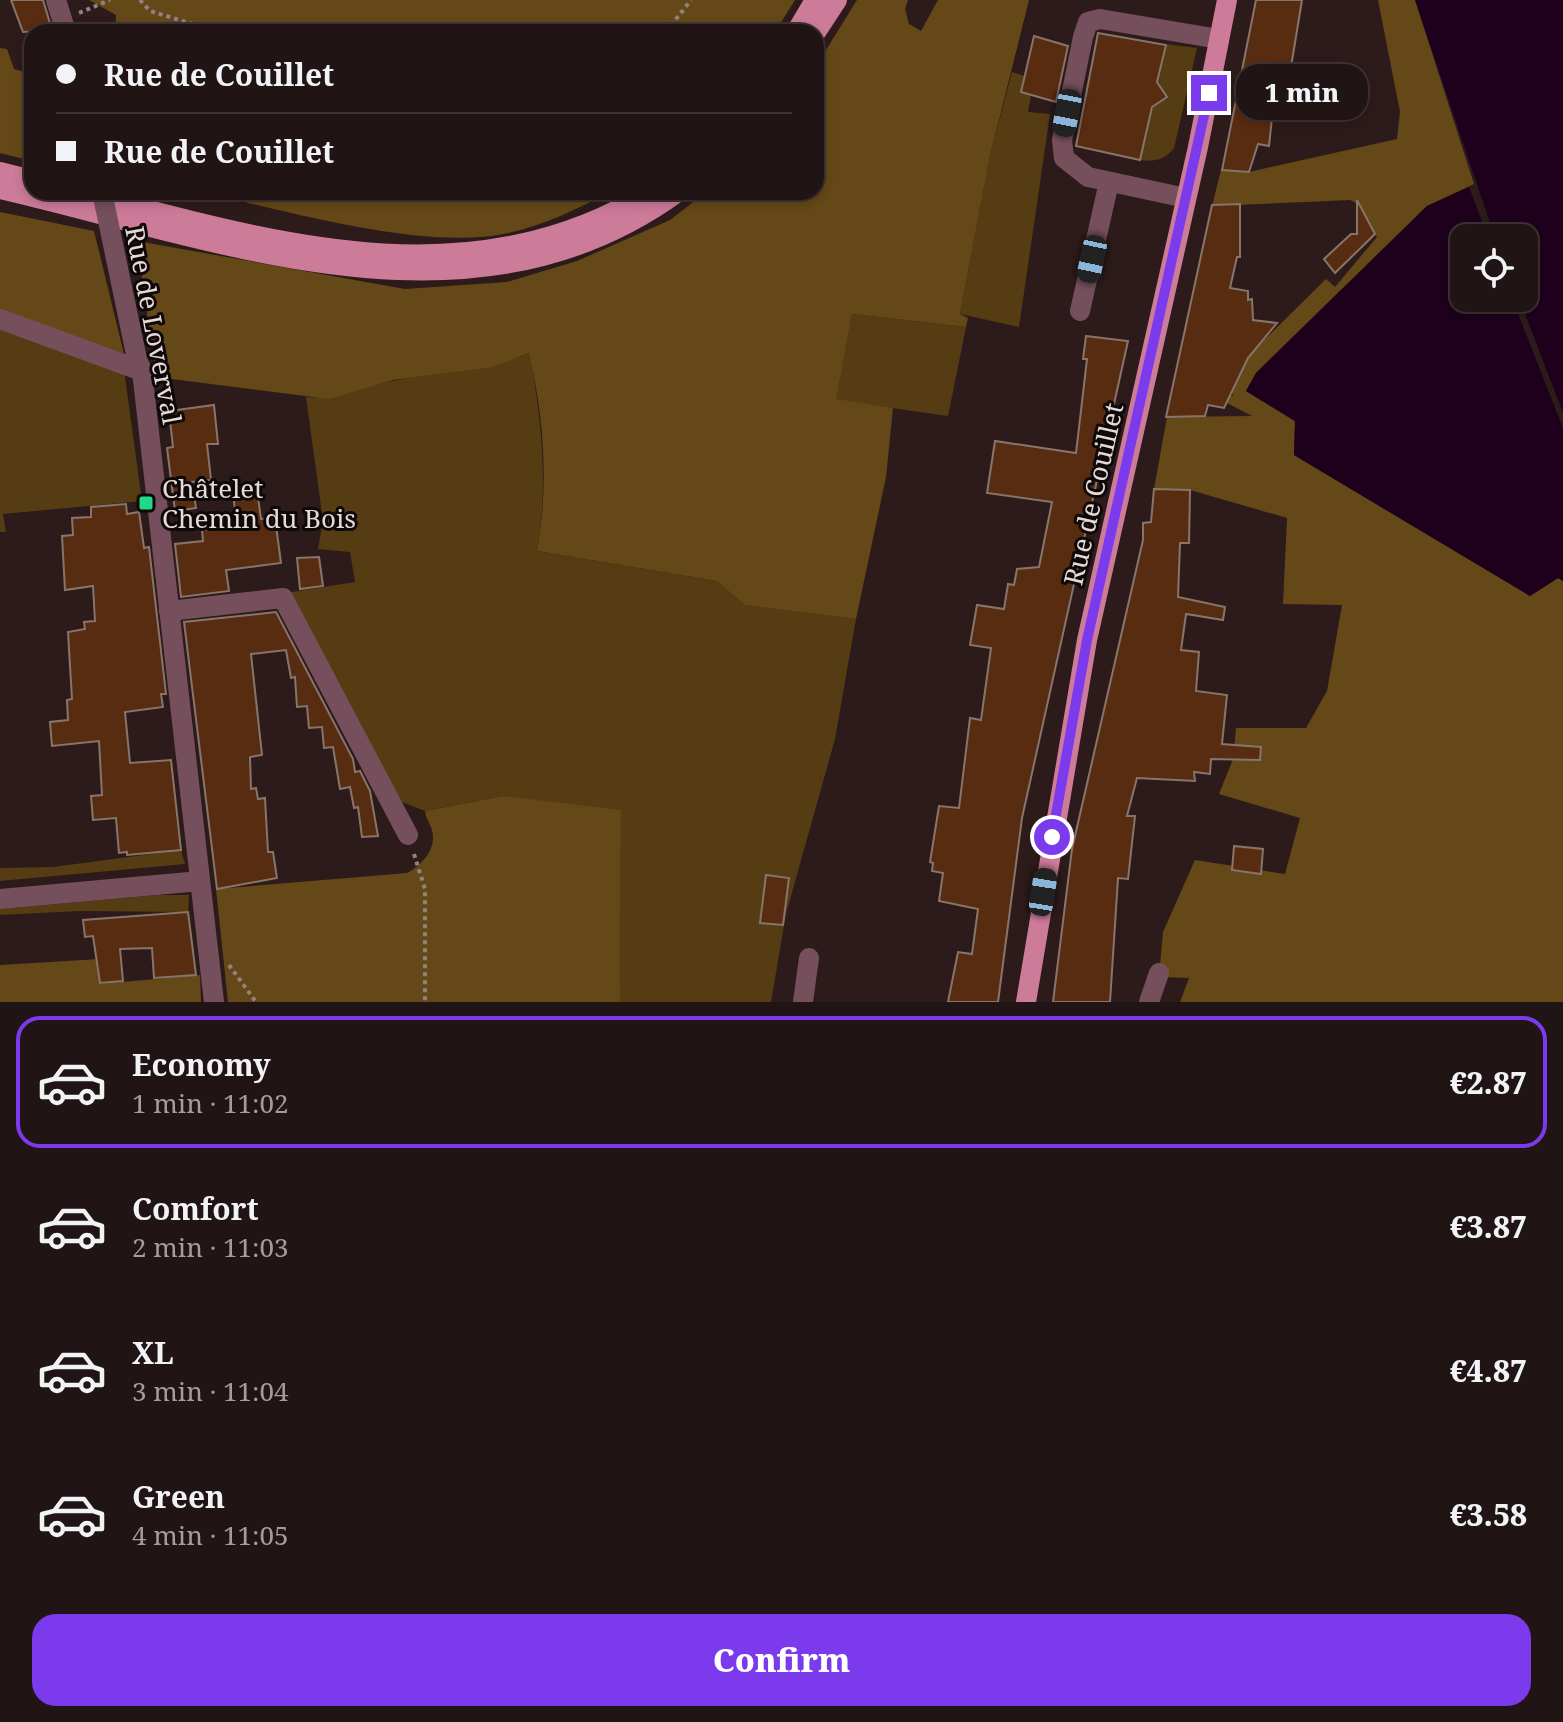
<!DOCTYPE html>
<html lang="en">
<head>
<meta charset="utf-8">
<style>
	:root { --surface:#211414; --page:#2d2122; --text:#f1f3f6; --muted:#a29ea0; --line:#3e3334; --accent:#7c3aed }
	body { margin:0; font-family:"Noto Serif",serif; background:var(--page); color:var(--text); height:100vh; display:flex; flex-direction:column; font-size:30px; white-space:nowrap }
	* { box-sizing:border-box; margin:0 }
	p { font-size:26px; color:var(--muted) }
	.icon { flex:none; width:44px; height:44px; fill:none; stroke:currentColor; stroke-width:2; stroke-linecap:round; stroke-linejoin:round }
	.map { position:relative; height:1002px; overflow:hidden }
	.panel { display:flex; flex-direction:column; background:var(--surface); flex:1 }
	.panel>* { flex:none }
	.guide { position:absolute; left:24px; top:24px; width:800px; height:176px; border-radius:24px; box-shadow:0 4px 12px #0003,0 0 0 2px var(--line); display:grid; align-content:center; height:176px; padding:0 32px; background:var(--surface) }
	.controls { position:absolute; left:1450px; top:224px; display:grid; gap:16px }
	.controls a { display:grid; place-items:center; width:88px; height:88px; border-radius:16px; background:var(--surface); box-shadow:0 4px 12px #0003,0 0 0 2px var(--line); font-size:40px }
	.end { position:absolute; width:36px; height:36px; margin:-18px; border:10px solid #7c3aed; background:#fff; box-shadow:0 0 0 4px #fff }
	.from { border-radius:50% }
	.bubble { position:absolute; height:56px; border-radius:24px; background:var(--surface); box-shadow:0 4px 12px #0003,0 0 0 2px var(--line); font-size:26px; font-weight:800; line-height:56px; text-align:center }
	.car { position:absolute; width:24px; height:48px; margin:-24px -12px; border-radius:10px; box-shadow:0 0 6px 2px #0007; background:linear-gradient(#222 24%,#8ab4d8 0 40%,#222 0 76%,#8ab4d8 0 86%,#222 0) }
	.guide b { display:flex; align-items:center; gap:28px; height:76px; font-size:30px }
	.guide b+b { border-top:2px solid var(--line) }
	.guide i { width:20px; height:20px; background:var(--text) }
	ul { padding:14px 0 0; list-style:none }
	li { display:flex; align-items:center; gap:24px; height:132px; margin:0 16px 12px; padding:0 16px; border:4px solid transparent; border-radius:24px }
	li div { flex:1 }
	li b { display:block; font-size:30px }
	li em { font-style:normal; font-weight:800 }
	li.on { border-color:var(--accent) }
	li>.icon { width:72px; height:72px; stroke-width:1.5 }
	.action { display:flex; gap:16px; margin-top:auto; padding:16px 32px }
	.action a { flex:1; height:92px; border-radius:24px; background:var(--accent); color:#fff; font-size:32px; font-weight:800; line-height:92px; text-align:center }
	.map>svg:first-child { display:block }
	.green { fill:#553c13 }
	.forest { fill:#654817 }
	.water { fill:#1e001d }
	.pier { fill:#2c1b1a }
	.building { fill:#582c11; stroke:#87756b; stroke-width:2 }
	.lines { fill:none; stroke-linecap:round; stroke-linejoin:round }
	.path { stroke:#908281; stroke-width:4; stroke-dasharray:4 4; stroke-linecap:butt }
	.minor { stroke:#764f5d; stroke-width:20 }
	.major { stroke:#cc7b99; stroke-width:20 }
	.minor-bridge { stroke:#764f5d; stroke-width:20 }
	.route { stroke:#7c3aed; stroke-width:10 }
	.poi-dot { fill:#21d887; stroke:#0f0808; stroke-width:3 }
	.labels { text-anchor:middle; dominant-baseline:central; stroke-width:6; stroke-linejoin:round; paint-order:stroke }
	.street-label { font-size:26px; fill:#e6dad9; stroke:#0f0808 }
	.poi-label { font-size:26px; fill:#e6dad9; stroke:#0f0808; text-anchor:start }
</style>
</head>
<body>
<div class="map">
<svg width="1563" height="1002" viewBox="0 0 1563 1002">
	<rect width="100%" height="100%" fill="#2c1b1a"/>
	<g class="green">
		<path d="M1165,44L1197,48L1174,148C1165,160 1154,162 1140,160L1152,107L1167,97L1158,82Z"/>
		<polygon points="1012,72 1034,79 1028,112 1050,114 1019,327 960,314 990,156"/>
		<polygon points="852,314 966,327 948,416 835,400"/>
		<polygon points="0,324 124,370 142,501 3,514 6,532 0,532"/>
		<path d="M530,353C541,418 549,485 537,551L717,581L746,605L856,619L835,739L786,914L771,1002H620L621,811L503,796L425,811L397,800L286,593L355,582L350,552L318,549L323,521L306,397C339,400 365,385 397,380C443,372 486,370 530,353Z"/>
		<polygon points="181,850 185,864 0,881 0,868 53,867"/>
		<polygon points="158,895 189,895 188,912 80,911 0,915 0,909"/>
	</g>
	<g class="forest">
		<polygon points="89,0 795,0 775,32 115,32 116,15"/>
		<path d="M857,0H908L905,9L909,24L921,31L938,0H1029L990,156L960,314L968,318L966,327L852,314L836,399L893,408L886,477L856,619L745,605L717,581L537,551C549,487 544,416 529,353L493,367L393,380L329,399L156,377L137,241L405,289L507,282L577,261L670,220L706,192H816V66Z"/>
		<polygon points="1378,0 1415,0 1474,184 1427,206 1256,373 1246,391 1295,421 1294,455 1530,596 1558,578 1563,581 1563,1002 1180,1002 1189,978 1159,977 1163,932 1195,860 1285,874 1300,818 1219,794 1233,759 1236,728 1306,728 1327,691 1342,605 1283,604 1287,518 1190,490 1154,489 1167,417 1252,416 1225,402 1225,395 1233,396 1231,390 1252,352 1326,279 1335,287 1377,237 1360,205 1350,200 1212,206 1221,170 1249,172 1397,139 1400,112"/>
		<polygon points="0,48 7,49 14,69 32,74 32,161 0,153"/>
		<path d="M200,192H610C577,209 545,225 508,233C424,252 286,210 200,192Z"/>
		<polygon points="0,212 94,231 124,354 0,311"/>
		<path d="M503,796L621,810L620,1002H228L216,889L407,873C422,865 437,849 432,830C430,823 426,819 425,811Z"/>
		<polygon points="100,959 100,984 200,975 201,1002 0,1002 0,965"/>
	</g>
	<g class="water">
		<polygon points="1415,0 1563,0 1563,413 1519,298 1524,298 1524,238 1495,238"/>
		<polygon points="1469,187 1488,238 1464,238 1464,298 1512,298 1563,428 1563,581 1558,578 1530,596 1294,455 1295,421 1246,391 1256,373 1427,206"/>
	</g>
	<polygon class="pier" points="1512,298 1518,298 1563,413 1563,428"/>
	<g class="building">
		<polygon points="11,0 43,0 52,30 23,32"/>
		<polygon points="1256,0 1302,0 1291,67 1302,67 1299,97 1274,99 1269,146 1258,144 1249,172 1222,170"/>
		<polygon points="1098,33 1166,45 1157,82 1167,97 1152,107 1140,160 1076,146"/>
		<polygon points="1034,36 1068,46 1056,102 1021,92"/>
		<polygon points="1357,200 1375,234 1335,273 1324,259 1351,234 1357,234"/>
		<polygon points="1240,204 1240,257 1237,257 1230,288 1248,291 1248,300 1252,299 1253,320 1277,323 1248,358 1224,408 1208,405 1205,416 1166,417 1212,205"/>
		<polygon points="1086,336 1128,341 1022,818 998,1002 948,1002 958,952 972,954 978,909 939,901 943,873 932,871 933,863 930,862 939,806 959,808 970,718 981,720 991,648 970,645 977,605 1004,609 1008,584 1014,585 1017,569 1039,567 1052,502 987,493 995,441 1076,453 1087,359 1083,359"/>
		<polygon points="214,405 218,444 207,444 211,480 192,482 196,508 175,511 167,448 173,447 169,411"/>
		<polygon points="1154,489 1190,490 1189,543 1180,543 1178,597 1225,607 1223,620 1186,614 1181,650 1199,652 1196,691 1227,695 1222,744 1261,747 1260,760 1211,759 1210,774 1194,772 1195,781 1137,778 1127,816 1135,816 1128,879 1118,878 1110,1002 1053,1002 1072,849 1143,540 1143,523 1151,522"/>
		<polygon points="257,490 261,519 275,518 281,563 226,570 229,591 181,597 175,544 203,541 202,530 237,526 233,494"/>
		<polygon points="126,504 127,514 139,512 144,548 149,547 166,694 161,694 163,707 125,712 130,763 171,760 181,850 127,855 127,852 119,853 116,818 93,820 91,796 102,795 99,741 52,746 50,722 68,720 67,700 72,699 68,632 85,629 84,622 95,621 93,586 65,590 62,536 73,535 72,518 91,517 91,507"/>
		<polygon points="319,557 323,586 300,589 297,558"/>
		<polygon points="276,612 353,759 355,772 360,771 370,791 378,836 362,837 358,807 354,808 350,787 340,789 333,747 324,748 322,727 309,728 307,706 297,707 295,677 291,678 286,650 251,654 262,755 250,757 251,789 256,788 258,799 265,798 268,852 273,852 277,878 217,889 184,622"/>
		<polygon points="1234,846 1263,849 1261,874 1232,870"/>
		<polygon points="766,875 789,878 783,925 760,923"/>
		<polygon points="188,912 196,975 154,978 152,948 120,949 123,981 100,983 93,936 85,937 83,920"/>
	</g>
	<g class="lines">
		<g class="path">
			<polyline points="140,0 150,11 219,32"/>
			<polyline points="79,13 110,0"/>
			<polyline points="666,32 691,0"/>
			<polyline points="414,854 425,889 425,1002"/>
			<polyline points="229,965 256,1002"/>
		</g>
		<g class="minor">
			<polyline points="56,0 66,32"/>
			<polyline points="1186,198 1088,177 1064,158 1062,140 1083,37 1088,22 1100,19 1219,39"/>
			<polyline points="1080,311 1109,182"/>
			<polyline points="0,319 142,371"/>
			<polyline points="137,359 142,371 214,1002"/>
			<polyline points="169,611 283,598 408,835"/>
			<polyline points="0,899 200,881"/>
			<polyline points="803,1002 809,958"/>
			<polyline points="1149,1002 1159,973"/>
		</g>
		<g class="major">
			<polyline points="796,32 815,0"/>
			<polyline points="816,32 837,0"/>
			<polyline points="0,172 32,180"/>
			<path d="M0,189C221,240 472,342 678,192"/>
			<path d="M80,192C271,242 467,303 650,192"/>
			<polyline points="1026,1002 1087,640 1198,147 1227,0"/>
		</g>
		<polyline class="minor-bridge" points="102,192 137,359"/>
	</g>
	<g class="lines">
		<polyline class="route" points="1052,837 1087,640 1209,93"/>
	</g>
	<rect class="poi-dot" x="138" y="495" width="16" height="16" rx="4"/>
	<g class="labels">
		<g class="street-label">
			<text transform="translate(154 325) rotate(79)">Rue de Loverval</text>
			<text transform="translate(1093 494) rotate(-77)">Rue de Couillet</text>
		</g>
		<g class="poi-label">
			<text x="162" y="488">Châtelet<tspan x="162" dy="30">Chemin du Bois</tspan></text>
		</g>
	</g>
</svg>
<div class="controls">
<a><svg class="icon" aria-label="locate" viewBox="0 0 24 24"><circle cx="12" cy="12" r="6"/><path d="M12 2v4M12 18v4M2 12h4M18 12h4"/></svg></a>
</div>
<i class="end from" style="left:1052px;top:837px"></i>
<i class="end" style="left:1209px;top:93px"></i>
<div class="bubble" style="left:1236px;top:64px;width:132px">1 min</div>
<i class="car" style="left:1067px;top:113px;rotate:191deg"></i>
<i class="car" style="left:1092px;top:259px;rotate:192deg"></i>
<i class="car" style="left:1043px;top:892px;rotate:9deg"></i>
<div class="guide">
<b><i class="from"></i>Rue de Couillet</b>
<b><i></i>Rue de Couillet</b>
</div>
</div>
<section class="panel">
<ul>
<li class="on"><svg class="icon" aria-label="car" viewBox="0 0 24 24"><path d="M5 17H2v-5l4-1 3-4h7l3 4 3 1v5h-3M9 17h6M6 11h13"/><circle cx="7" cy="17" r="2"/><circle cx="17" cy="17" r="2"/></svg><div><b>Economy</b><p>1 min · 11:02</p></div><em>€2.87</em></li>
<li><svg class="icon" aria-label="car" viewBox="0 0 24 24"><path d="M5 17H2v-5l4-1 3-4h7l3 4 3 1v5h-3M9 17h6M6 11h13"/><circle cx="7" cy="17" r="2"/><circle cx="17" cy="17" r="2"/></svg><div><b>Comfort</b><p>2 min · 11:03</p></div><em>€3.87</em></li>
<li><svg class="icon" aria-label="car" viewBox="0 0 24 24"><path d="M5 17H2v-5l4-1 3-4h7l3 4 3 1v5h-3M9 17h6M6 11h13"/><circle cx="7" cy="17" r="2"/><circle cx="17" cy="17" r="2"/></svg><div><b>XL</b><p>3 min · 11:04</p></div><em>€4.87</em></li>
<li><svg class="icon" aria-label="car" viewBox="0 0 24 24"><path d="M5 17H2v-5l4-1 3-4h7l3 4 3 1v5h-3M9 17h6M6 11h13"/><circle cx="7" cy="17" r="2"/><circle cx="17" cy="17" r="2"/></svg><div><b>Green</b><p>4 min · 11:05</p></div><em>€3.58</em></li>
</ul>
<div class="action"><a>Confirm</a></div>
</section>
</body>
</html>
